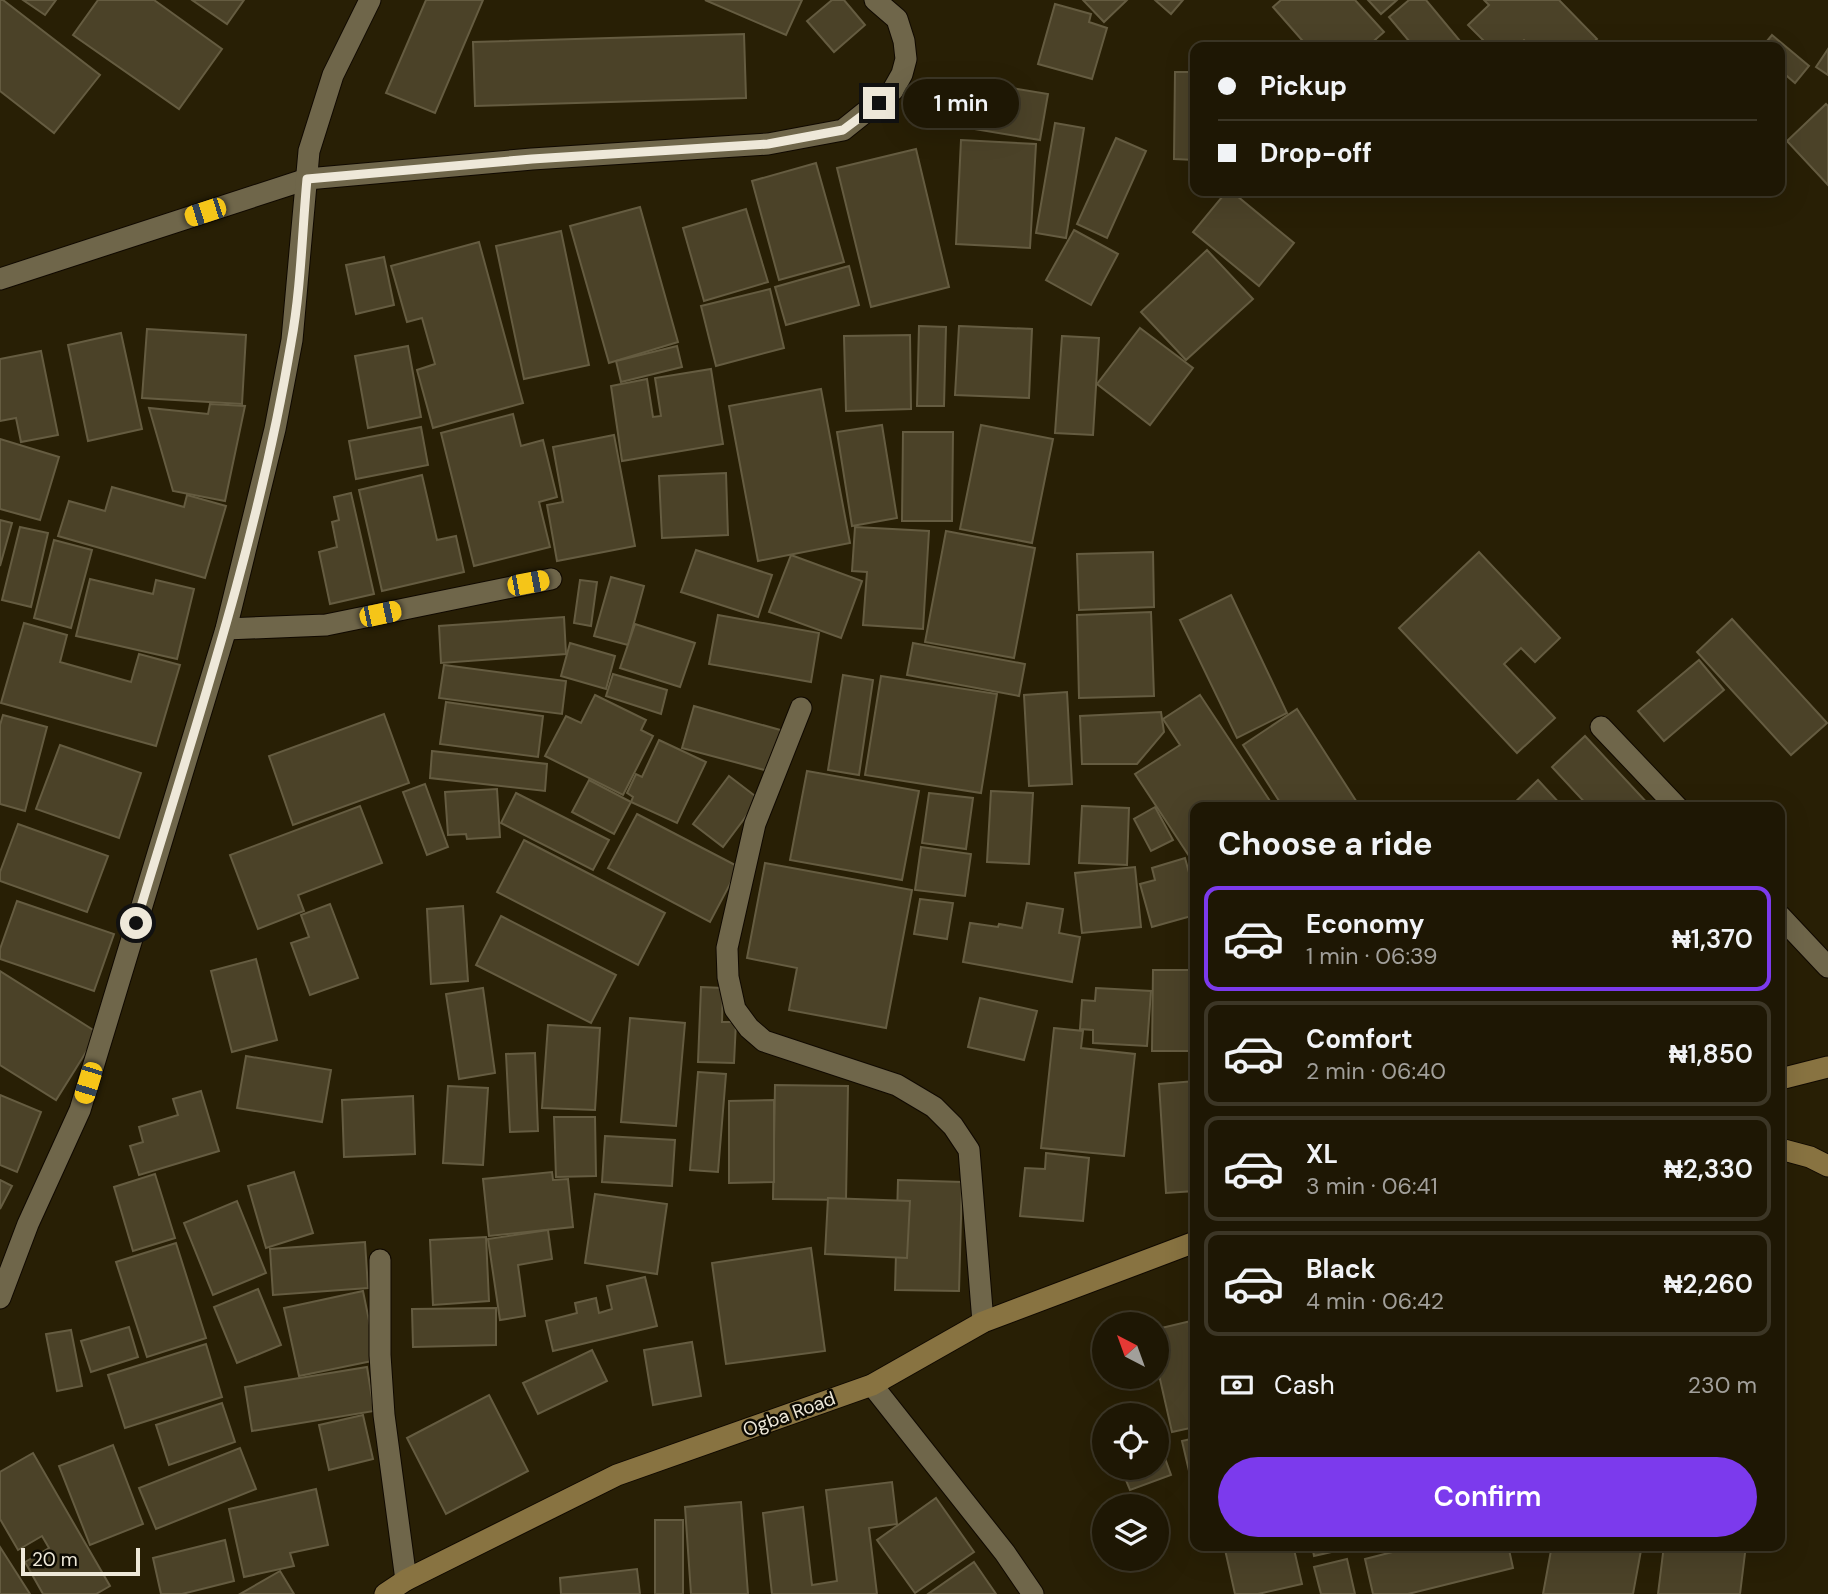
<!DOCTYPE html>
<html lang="en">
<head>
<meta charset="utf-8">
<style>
	:root { --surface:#1e1704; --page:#2b2413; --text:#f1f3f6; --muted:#a19f9a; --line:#3c3626; --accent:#7c3aed }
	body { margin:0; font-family:"DM Sans",sans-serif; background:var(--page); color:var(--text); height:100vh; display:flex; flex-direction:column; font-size:26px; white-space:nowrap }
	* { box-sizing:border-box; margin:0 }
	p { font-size:23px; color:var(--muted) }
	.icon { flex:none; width:38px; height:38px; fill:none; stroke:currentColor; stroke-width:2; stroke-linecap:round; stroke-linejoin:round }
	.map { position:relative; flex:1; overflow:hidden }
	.sheet { position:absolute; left:1190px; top:802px; width:595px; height:749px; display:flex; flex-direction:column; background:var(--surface); border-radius:14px; box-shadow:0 7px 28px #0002,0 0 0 2px var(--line) }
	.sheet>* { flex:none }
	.hud { position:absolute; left:1190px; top:42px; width:595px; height:154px; border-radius:14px; box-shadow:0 7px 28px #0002,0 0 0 2px var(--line); display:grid; align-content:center; height:154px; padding:0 28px; background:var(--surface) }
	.needle { width:46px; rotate:319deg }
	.controls { position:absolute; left:1092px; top:1312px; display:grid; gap:14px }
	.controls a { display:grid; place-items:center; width:77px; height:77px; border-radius:50%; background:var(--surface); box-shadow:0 7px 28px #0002,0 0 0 2px var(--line); font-size:35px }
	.scale { position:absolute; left:21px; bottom:18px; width:119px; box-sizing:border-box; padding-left:7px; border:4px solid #eee8d9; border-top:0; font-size:19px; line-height:24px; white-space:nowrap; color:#eee8d9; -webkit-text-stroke:5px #0d0a02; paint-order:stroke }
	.end { position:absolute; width:32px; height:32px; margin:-16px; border:9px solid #eee8d9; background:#111; box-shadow:0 0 0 4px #111 }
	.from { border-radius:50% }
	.bubble { position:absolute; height:49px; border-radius:24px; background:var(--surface); box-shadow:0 7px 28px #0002,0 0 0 2px var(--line); font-size:23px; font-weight:600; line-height:49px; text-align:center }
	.car { position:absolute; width:21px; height:42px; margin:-21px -10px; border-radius:9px; box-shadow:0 0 5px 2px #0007; background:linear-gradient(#f5c518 24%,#345 0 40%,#f5c518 0 76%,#345 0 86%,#f5c518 0) }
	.hud b { display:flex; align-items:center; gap:24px; height:66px; font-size:26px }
	.hud b+b { border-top:2px solid var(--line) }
	.hud i { width:18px; height:18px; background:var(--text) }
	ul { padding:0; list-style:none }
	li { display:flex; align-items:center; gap:21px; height:105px; margin:0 14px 10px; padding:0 14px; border:4px solid var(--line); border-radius:14px }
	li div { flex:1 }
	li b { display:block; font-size:26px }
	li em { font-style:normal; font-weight:600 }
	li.selected { border-color:var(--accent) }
	li>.icon { width:63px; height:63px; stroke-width:1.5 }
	h2 { padding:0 28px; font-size:32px; line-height:84px }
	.pay { display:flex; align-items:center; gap:18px; height:77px; padding:0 28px; font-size:26px }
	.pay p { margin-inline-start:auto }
	.primary-button { display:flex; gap:14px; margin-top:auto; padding:14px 28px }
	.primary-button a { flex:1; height:80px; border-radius:42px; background:var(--accent); color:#fff; font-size:28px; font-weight:600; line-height:80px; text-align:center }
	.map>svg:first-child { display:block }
	.building { fill:#4b4228; stroke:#655c41; stroke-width:2 }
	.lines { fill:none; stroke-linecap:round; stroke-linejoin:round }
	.lane-casing { stroke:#100900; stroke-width:23 }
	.street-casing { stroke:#100900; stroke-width:23 }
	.secondary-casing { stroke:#100900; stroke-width:23 }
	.lane { stroke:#6f664a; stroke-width:21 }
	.street { stroke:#6f664a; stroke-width:21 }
	.secondary { stroke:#887341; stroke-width:21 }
	.route { stroke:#eee8d9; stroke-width:9 }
	.labels { text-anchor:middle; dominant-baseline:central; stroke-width:5; stroke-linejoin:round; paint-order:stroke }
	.street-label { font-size:19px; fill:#eee8d9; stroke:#0d0a02 }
</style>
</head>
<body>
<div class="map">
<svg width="1828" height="1594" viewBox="0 0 1828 1594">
	<rect width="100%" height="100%" fill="#281f05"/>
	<g class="building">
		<polygon points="0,0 3,0 100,75 54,133 0,91"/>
		<polygon points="23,0 56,0 45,15"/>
		<polygon points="98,0 154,0 222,49 179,109 73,35"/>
		<polygon points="192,0 244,0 227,24"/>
		<polygon points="426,0 483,0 435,113 386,93"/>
		<polygon points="705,0 802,0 786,35"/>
		<polygon points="832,0 844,0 865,25 834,52 807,21"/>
		<polygon points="1083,0 1127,0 1104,22"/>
		<polygon points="1155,0 1183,0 1171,14"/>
		<polygon points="1281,0 1355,0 1384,32 1367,47 1308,47 1273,7"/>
		<polygon points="1368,0 1397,0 1381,14"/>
		<polygon points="1409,0 1426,0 1465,47 1414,47 1389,17"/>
		<polygon points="1484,0 1559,0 1597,39 1588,47 1531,47 1524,40 1516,47 1490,47 1468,25 1489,5"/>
		<polygon points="1055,4 1091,14 1089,22 1107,28 1092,79 1038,64"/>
		<polygon points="744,34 746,98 475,106 473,42"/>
		<polygon points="1772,35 1809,66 1795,83 1780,70 1780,47 1762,47"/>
		<polygon points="1828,49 1828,75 1816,67"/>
		<polygon points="1175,72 1195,72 1195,160 1174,159"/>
		<polygon points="976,82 1048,94 1040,140 968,128"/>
		<polygon points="1826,104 1828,106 1828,185 1787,141"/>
		<polygon points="1055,123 1084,128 1066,238 1036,233"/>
		<polygon points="1116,138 1146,151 1107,238 1077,224"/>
		<polygon points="961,140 1036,144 1030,248 956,244"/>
		<polygon points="916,149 949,287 871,307 837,168"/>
		<polygon points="816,163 844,262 779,280 752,181"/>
		<polygon points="1227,191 1231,191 1294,243 1259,286 1193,232"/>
		<polygon points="640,207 678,342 609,363 570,226"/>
		<polygon points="746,209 768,282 704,301 683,228"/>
		<polygon points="1074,230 1118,254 1091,305 1046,280"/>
		<polygon points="561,231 589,365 524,379 496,246"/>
		<polygon points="479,242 523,403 433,428 417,370 435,364 422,318 407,322 391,266"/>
		<polygon points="1207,250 1253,299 1186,360 1141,312"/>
		<polygon points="384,257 394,305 356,314 346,265"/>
		<polygon points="849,266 859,305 786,325 775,287"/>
		<polygon points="770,289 784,348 716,366 701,306"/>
		<polygon points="919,326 946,327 944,406 917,406"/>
		<polygon points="959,326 1032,329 1029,398 955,395"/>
		<polygon points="1140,328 1193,368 1150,425 1097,384"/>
		<polygon points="147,329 246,335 242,404 142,398"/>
		<polygon points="121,333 142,429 88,441 68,345"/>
		<polygon points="910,335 911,409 846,411 844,336"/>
		<polygon points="1062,336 1099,338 1093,435 1055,433"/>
		<polygon points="408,346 421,417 368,428 355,356"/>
		<polygon points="677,346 682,367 621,382 616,361"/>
		<polygon points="41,351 58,435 21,442 16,418 0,421 0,359"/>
		<polygon points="711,369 723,444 622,461 611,386 647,379 653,417 661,416 655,378"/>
		<polygon points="821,389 850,543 758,561 729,406"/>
		<polygon points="210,404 245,406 225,501 173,491 149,408 208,414"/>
		<polygon points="513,414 521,446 543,440 557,497 539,502 550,547 474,566 441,433"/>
		<polygon points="882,425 897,518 852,526 837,432"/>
		<polygon points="981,425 1053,439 1032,543 960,529"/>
		<polygon points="421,427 428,465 356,479 349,441"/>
		<polygon points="903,432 953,432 952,521 902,521"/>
		<polygon points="614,435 635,546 557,561 547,505 563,502 553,447"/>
		<polygon points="0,439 59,457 40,520 0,509"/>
		<polygon points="726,473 728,535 662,538 659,476"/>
		<polygon points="422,475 437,540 456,536 464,572 382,591 359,490"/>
		<polygon points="112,487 184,507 187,495 226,506 205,578 58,536 69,501 105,511"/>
		<polygon points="351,493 374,594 330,604 319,552 337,547 332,522 339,520 334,497"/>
		<polygon points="0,520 12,523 0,566"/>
		<polygon points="20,527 48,533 31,607 2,600"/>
		<polygon points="855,527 929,531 923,629 863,625 867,572 852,571"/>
		<polygon points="946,531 1035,548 1014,658 925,642"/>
		<polygon points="54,540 92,550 71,628 34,618"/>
		<polygon points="696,550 772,575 758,617 681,592"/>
		<polygon points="1153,552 1154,607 1079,610 1077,554"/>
		<polygon points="1479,552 1560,638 1535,662 1521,648 1504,664 1555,718 1517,753 1399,628"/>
		<polygon points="791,555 862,581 841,638 769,612"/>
		<polygon points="611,577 644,586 628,645 594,636"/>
		<polygon points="90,579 153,594 156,580 194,589 177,659 76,636"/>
		<polygon points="580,580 597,582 591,626 574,623"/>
		<polygon points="1231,595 1287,713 1237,738 1180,620"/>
		<polygon points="1151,612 1154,696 1079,698 1077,615"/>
		<polygon points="718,615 819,633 811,682 709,664"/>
		<polygon points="564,617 566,654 441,663 439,626"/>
		<polygon points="1732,619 1827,723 1791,755 1697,652"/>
		<polygon points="24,623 67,635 60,662 131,682 139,654 180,665 156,746 1,703"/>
		<polygon points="635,624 695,643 680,687 620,668"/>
		<polygon points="570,643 615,656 606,689 561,676"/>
		<polygon points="913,643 1025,664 1019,696 907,675"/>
		<polygon points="1699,660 1724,690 1664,741 1638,711"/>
		<polygon points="444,665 566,681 562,714 439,698"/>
		<polygon points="613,674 667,690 661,714 606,696"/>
		<polygon points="843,675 873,680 859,775 828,770"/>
		<polygon points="881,676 997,694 981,793 865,775"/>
		<polygon points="1067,692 1072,784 1029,786 1024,695"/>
		<polygon points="595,695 646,720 641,730 653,736 623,795 545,756 566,716 581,723"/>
		<polygon points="1200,695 1274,807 1195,807 1195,865 1135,774 1180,745 1163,719"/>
		<polygon points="446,702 543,716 538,757 440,744"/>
		<polygon points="694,706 784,731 772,772 682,748"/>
		<polygon points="1297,709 1360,807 1283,807 1243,745"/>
		<polygon points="1161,712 1164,732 1137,764 1082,764 1080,716"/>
		<polygon points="384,714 409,783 293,825 269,756"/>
		<polygon points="3,715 47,727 25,811 0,804 0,725"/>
		<polygon points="1585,736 1651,807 1589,807 1552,767"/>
		<polygon points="659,740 706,762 677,823 631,802 633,797 627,793 636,774 642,777"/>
		<polygon points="60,745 141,773 119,838 36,809"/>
		<polygon points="432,751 547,764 545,791 430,778"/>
		<polygon points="807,771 919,791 902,880 790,860"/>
		<polygon points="729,776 759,799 723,847 693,824"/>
		<polygon points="589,780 631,802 614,834 572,812"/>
		<polygon points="1538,780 1563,807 1510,807"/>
		<polygon points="425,784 448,847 427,855 403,792"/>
		<polygon points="497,789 500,837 467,839 466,834 448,835 445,792"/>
		<polygon points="991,791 1033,793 1029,864 987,862"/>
		<polygon points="516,793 609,840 593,870 501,823"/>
		<polygon points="929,793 973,798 966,849 922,843"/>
		<polygon points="360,806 382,863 298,895 304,911 258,929 230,855"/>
		<polygon points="1082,806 1129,808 1127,865 1079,863"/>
		<polygon points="1155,807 1173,840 1151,851 1134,819"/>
		<polygon points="637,814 739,867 710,922 608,868"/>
		<polygon points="18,824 108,856 87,912 0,881 0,872"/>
		<polygon points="524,840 665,913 638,965 497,892"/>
		<polygon points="921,847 971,854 965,896 915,890"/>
		<polygon points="1185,858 1195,895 1195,915 1152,927 1140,884 1155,880 1152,868"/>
		<polygon points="765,863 912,890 886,1028 789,1010 797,968 747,958"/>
		<polygon points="1135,867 1141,927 1082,933 1075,873"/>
		<polygon points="920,899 953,903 947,939 914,934"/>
		<polygon points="17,901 114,934 94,991 0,959 0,949"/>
		<polygon points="1027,903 1063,909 1059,933 1080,937 1072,982 963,962 970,923 998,927 999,924 1022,928"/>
		<polygon points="330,904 358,978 310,995 291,943 309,937 301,915"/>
		<polygon points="463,906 468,981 431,984 427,909"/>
		<polygon points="501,916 616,975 591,1023 476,965"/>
		<polygon points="256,959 277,1040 232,1052 211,971"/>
		<polygon points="1153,970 1195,970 1195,1051 1152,1051"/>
		<polygon points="0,971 98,1033 56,1100 0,1065"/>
		<polygon points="701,987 723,988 722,1022 736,1022 734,1063 698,1062"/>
		<polygon points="483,988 495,1073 459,1079 446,994"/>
		<polygon points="1096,988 1151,991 1147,1046 1093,1043 1093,1030 1080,1029 1082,1000 1095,1001"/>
		<polygon points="980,998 1037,1011 1024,1060 968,1047"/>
		<polygon points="630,1018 685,1023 676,1126 621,1122"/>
		<polygon points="548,1025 600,1028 595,1110 542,1108"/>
		<polygon points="1054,1028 1083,1031 1081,1048 1135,1054 1124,1156 1041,1148"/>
		<polygon points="535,1053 538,1131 510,1132 506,1054"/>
		<polygon points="246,1056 331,1070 322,1122 237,1108"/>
		<polygon points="698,1072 726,1074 718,1172 690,1170"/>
		<polygon points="1195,1081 1195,1191 1166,1193 1159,1084"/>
		<polygon points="775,1085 848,1086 846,1200 773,1199"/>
		<polygon points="448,1086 488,1088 483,1165 443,1163"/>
		<polygon points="201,1091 219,1151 139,1175 130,1146 143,1142 139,1127 178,1115 173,1099"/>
		<polygon points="0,1095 41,1112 17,1172 0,1165"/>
		<polygon points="413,1096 415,1154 344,1157 342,1100"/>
		<polygon points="774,1100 774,1182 729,1183 729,1101"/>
		<polygon points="554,1117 595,1117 596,1176 556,1177"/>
		<polygon points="605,1136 675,1140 672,1186 602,1182"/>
		<polygon points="1046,1153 1089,1158 1083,1221 1020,1216 1025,1168 1045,1169"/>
		<polygon points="294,1172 313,1233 266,1248 248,1186"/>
		<polygon points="552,1172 553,1180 568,1179 573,1227 489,1236 483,1179"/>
		<polygon points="155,1174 175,1238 133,1251 114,1187"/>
		<polygon points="0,1180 12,1186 0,1209"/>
		<polygon points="898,1180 962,1182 959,1291 895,1290"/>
		<polygon points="595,1194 667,1204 657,1274 585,1263"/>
		<polygon points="828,1198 910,1201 907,1258 825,1254"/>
		<polygon points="237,1201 266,1273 213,1295 184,1223"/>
		<polygon points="548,1230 552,1259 518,1265 525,1316 500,1320 488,1239"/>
		<polygon points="486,1237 489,1301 433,1305 430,1240"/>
		<polygon points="365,1242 368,1288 273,1295 270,1249"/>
		<polygon points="176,1243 206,1338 147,1357 116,1262"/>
		<polygon points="811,1248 825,1351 726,1364 712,1263"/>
		<polygon points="645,1277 657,1326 553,1351 546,1321 577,1313 575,1303 596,1298 599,1313 612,1309 607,1286"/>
		<polygon points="258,1289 281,1345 237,1363 214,1307"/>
		<polygon points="363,1291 377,1360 299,1376 284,1308"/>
		<polygon points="496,1308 496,1345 413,1347 412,1309"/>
		<polygon points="1195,1320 1195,1427 1172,1432 1157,1366 1157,1329"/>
		<polygon points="129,1327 138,1357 91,1372 81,1341"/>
		<polygon points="71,1330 82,1386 57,1391 46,1334"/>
		<polygon points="692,1342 701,1396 653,1405 644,1350"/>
		<polygon points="206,1344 222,1397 125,1428 108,1375"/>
		<polygon points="592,1350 607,1381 538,1414 523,1383"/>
		<polygon points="367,1367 374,1411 252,1431 245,1387"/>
		<polygon points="489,1395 528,1471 446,1514 407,1438"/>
		<polygon points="222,1403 235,1442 169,1465 156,1425"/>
		<polygon points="363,1415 373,1459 329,1470 319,1425"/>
		<polygon points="1157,1436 1171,1475 1130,1490 1121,1468 1157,1468"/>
		<polygon points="1195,1438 1195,1488 1193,1488 1182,1441"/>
		<polygon points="113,1445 143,1524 90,1545 59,1466"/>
		<polygon points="240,1448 256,1489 156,1529 139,1488"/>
		<polygon points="33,1453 110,1586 96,1594 43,1594 25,1562 49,1548 42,1536 18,1550 0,1519 0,1472"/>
		<polygon points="892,1482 897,1524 869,1528 877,1594 772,1594 763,1513 803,1507 812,1585 837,1581 826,1490"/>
		<polygon points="316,1489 328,1545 290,1553 294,1566 244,1577 229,1509"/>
		<polygon points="936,1498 974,1552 915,1593 877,1540"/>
		<polygon points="741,1502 748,1594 691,1594 685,1507"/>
		<rect x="655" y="1520" width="28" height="74"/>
		<polygon points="225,1540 234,1581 182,1594 161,1594 153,1558"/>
		<polygon points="1224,1545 1293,1545 1302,1584 1258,1594 1235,1594"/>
		<polygon points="1312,1545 1362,1545 1314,1556"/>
		<polygon points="1420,1545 1508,1545 1513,1568 1408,1594 1373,1594 1365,1559"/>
		<polygon points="1552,1545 1642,1545 1633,1594 1543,1594"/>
		<polygon points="1664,1545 1746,1545 1740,1594 1658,1594"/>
		<polygon points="0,1547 30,1594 0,1594"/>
		<polygon points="1347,1559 1355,1594 1321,1594 1314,1567"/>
		<polygon points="974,1562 996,1594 928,1594"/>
		<polygon points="637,1569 640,1594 561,1594 560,1578"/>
		<polygon points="280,1571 294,1594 240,1594"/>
	</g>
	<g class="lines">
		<defs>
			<g id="lane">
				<polyline points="1601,727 1677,807"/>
				<polyline points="1780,916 1828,967"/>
				<polyline points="380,1260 380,1355 384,1415 406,1580"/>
			</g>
			<g id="street">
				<polyline points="0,279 307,179 532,159 768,144 843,130 893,90 902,74 906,59 904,41 897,19 875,0"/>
				<polyline points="226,629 326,625 551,579"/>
				<polyline points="801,708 755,824 727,948 728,977 735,1009 749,1028 764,1041 897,1085 934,1107 953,1126 969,1150 983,1322"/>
				<polyline points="0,1298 28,1224 80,1110 226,629 275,429 292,340 309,151 333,75 370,0"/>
				<polyline points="872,1385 1005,1553 1033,1594"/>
			</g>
			<g id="secondary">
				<polyline points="1780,1079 1828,1067"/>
				<polyline points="1780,1149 1810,1157 1828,1166"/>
				<polyline points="385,1594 406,1580 617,1475 872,1385 983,1322 1195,1242"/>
			</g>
		</defs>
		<use href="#lane" class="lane-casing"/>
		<use href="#street" class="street-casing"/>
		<use href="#secondary" class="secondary-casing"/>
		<use href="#lane" class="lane"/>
		<use href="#street" class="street"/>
		<use href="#secondary" class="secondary"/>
	</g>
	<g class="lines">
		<path class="route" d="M136,923C194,731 258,541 291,343C301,289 302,233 307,179L532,159L768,144L843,130L879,103"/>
	</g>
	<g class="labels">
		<g class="street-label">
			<text transform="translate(789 1414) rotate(-20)">Ogba Road</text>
		</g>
	</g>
</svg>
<div class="controls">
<a><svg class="needle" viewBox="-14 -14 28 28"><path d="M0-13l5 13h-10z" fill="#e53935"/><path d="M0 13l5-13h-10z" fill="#a19f9a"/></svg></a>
<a><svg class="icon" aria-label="locate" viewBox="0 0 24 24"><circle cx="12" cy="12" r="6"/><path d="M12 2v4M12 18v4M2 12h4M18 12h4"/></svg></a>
<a><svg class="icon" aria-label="layers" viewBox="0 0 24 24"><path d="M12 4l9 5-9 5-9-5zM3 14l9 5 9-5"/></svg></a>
</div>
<div class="scale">20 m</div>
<i class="end from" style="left:136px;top:923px"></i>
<i class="end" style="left:879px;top:103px"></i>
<div class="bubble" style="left:903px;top:79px;width:116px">1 min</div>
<i class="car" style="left:205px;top:212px;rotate:252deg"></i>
<i class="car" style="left:528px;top:583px;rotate:79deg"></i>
<i class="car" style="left:380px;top:614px;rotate:78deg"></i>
<i class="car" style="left:88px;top:1083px;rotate:197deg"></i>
<div class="hud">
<b><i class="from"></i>Pickup</b>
<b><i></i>Drop-off</b>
</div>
<section class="sheet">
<h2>Choose a ride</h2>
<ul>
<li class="selected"><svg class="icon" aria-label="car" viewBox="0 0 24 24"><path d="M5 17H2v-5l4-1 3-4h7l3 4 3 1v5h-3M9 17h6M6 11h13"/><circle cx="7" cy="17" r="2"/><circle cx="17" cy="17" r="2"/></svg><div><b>Economy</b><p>1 min · 06:39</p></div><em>₦1,370</em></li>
<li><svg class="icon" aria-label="car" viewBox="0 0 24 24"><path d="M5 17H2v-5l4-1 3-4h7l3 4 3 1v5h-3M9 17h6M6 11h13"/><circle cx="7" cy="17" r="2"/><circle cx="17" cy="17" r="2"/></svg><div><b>Comfort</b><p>2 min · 06:40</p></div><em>₦1,850</em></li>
<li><svg class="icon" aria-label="car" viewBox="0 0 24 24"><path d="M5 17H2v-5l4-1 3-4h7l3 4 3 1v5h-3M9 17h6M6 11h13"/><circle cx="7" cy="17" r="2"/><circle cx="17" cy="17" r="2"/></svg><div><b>XL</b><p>3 min · 06:41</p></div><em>₦2,330</em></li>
<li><svg class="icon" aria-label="car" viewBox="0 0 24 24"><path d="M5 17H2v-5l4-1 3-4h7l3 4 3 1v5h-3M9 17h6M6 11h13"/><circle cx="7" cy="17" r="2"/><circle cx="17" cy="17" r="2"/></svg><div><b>Black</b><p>4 min · 06:42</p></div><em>₦2,260</em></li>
</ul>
<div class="pay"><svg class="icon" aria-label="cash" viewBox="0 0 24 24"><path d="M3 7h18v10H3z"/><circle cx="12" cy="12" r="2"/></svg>Cash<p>230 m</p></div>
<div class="primary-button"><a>Confirm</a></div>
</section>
</div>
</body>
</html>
